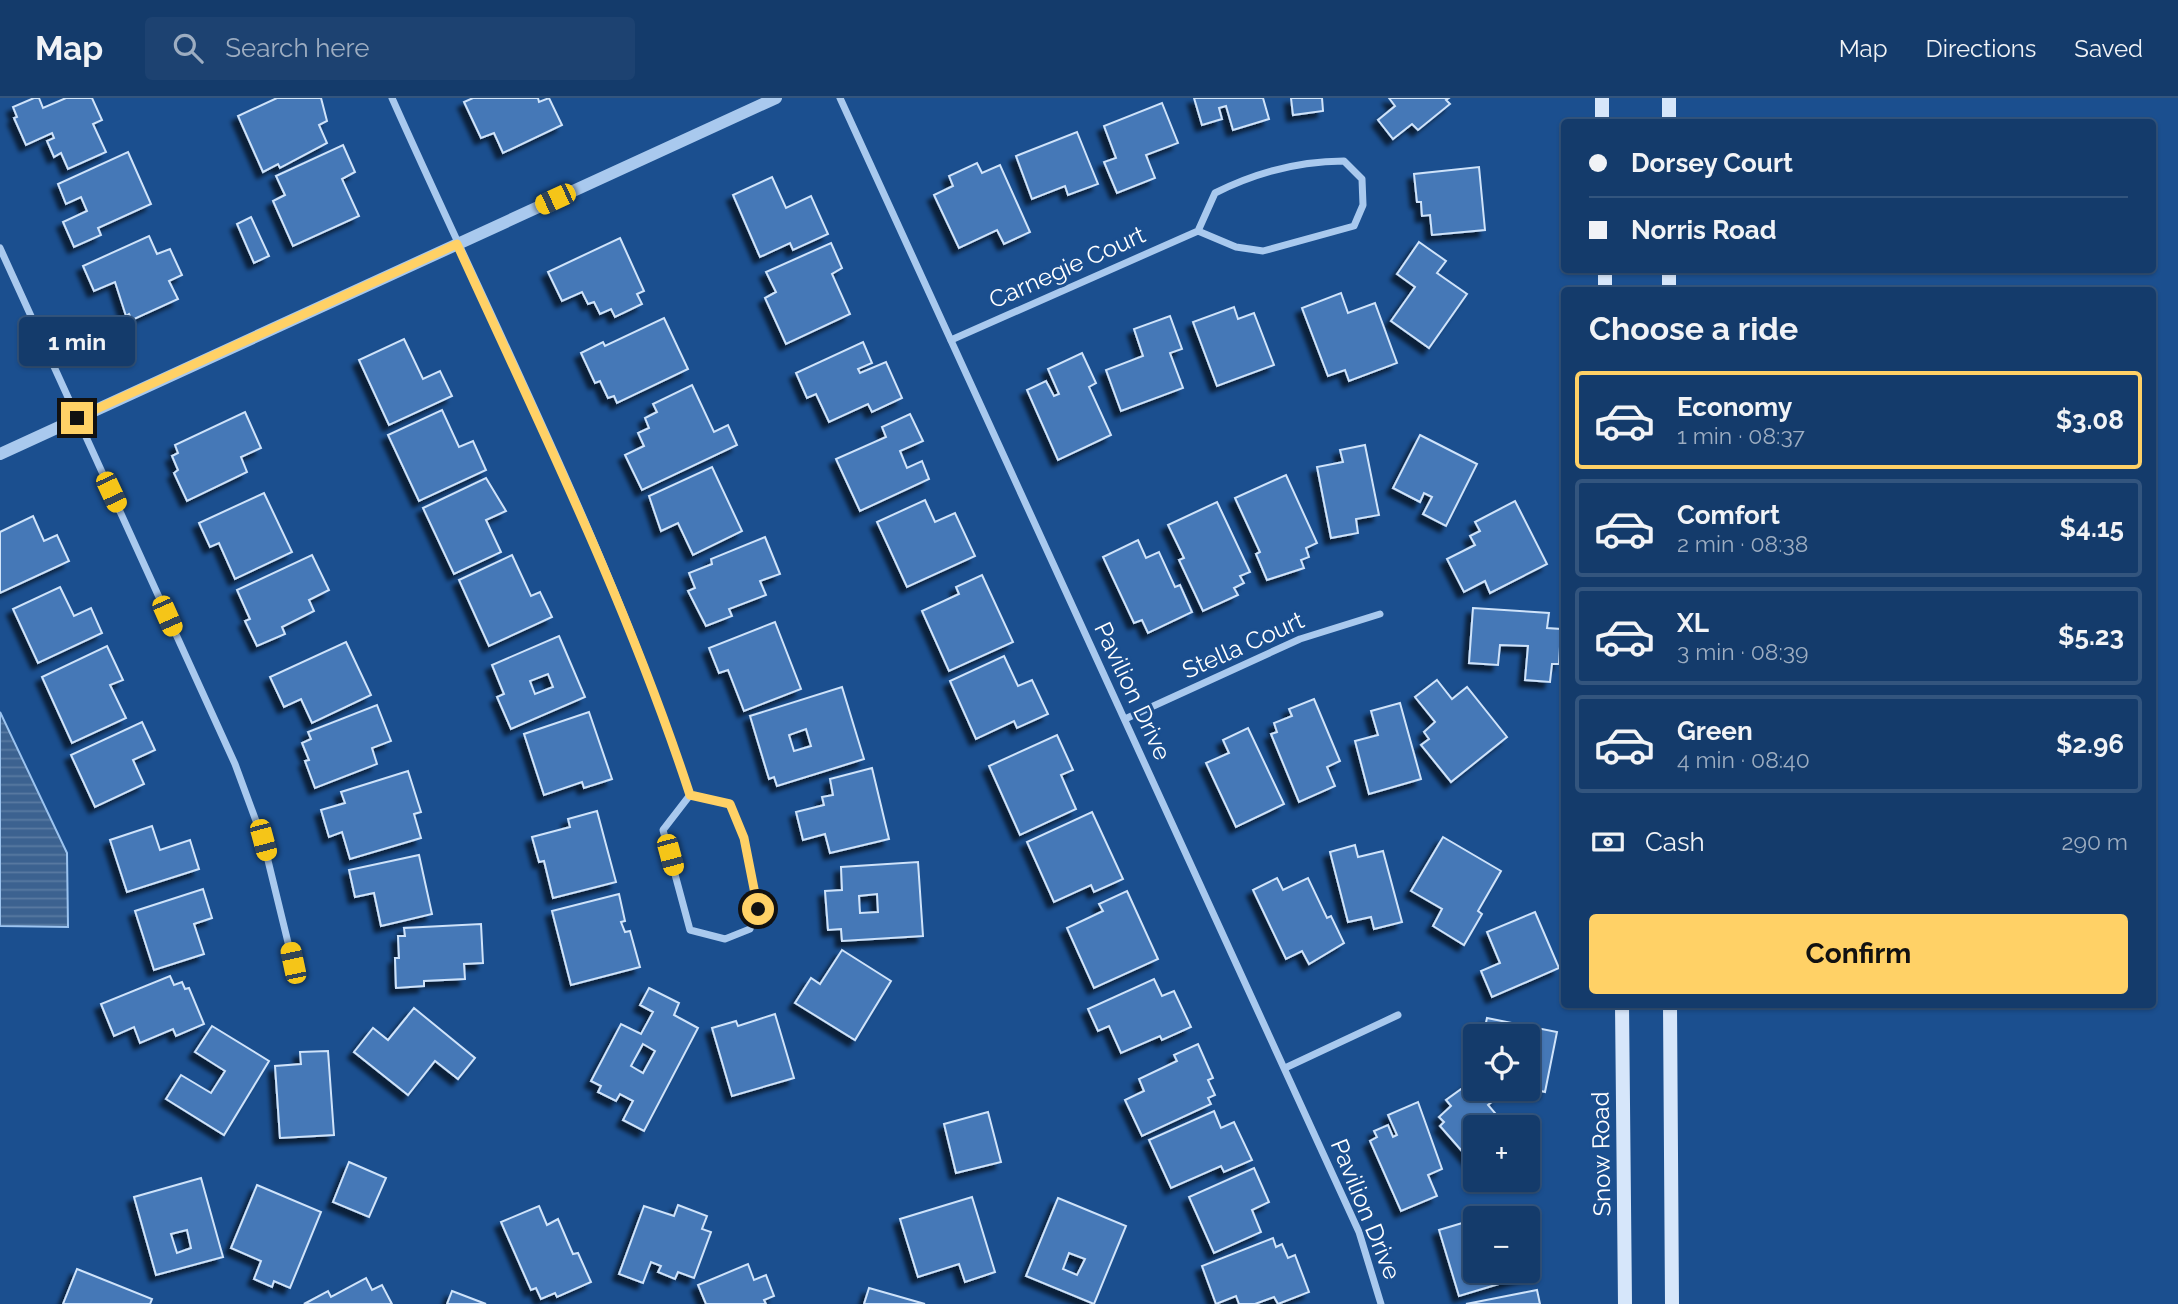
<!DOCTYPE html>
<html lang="en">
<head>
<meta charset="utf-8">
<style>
	:root { --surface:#143b6b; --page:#1d4271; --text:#f1f3f6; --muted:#9dadc1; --line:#33557e; --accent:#ffd166 }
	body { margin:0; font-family:Raleway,sans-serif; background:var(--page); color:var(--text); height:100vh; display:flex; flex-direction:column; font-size:26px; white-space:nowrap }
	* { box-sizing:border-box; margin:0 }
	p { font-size:23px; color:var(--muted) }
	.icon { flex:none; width:38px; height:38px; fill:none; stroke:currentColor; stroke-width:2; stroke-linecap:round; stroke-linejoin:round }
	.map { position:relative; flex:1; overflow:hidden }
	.details { position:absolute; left:1561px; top:189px; width:595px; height:721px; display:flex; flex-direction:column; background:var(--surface); border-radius:7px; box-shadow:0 2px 5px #0004,0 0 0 2px var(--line) }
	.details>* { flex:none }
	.guide { position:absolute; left:1561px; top:21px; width:595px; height:154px; border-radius:7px; box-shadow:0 2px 5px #0004,0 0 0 2px var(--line); display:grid; align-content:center; height:154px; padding:0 28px; background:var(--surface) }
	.tools { position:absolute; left:1463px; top:926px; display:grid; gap:14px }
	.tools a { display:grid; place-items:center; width:77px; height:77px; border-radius:7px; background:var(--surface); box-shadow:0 2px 5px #0004,0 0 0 2px var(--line); font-size:35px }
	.end { position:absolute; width:32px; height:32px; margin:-16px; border:9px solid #ffd166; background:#111; box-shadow:0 0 0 4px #111 }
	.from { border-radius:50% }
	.bubble { position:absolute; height:49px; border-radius:7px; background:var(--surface); box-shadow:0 2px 5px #0004,0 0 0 2px var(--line); font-size:23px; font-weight:700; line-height:49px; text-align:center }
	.car { position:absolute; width:21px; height:42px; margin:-21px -10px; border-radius:9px; box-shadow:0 0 5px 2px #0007; background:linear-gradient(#f5c518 24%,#345 0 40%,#f5c518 0 76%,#345 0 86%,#f5c518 0) }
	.guide b { display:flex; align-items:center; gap:24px; height:66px; font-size:26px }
	.guide b+b { border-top:2px solid var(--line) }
	.guide i { width:18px; height:18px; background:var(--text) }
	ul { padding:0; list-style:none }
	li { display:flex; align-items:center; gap:21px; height:98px; margin:0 14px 10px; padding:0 14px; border:4px solid var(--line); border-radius:7px }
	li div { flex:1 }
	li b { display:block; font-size:26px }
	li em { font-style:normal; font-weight:700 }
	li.current { border-color:var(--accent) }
	li>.icon { width:63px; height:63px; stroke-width:1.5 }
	h2 { padding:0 28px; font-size:32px; line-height:84px }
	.pay { display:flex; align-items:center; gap:18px; height:77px; padding:0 28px; font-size:26px }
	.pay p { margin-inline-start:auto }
	.button { display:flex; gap:14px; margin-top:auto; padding:14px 28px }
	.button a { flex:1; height:80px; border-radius:7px; background:var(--accent); color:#111; font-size:28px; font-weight:700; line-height:80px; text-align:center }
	header { display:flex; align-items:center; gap:42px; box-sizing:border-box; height:98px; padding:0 35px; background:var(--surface); border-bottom:2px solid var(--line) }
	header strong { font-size:33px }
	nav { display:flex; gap:38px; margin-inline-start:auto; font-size:24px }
	.search { width:490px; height:63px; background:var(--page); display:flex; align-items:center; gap:18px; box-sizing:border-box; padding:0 24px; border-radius:7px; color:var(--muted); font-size:26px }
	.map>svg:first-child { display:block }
	.water { fill:url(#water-rules); stroke:#9cc4f0; stroke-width:2 }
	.building { fill:#4478b7; stroke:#cfe3fa; stroke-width:2; fill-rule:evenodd; filter:url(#shadow) }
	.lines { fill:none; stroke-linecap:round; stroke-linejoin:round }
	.minor { stroke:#a9c9ee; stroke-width:7 }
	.tertiary { stroke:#a9c9ee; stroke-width:12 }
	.secondary { stroke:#d6e6fa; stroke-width:14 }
	.route { stroke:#ffd166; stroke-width:9 }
	.labels { text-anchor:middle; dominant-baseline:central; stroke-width:6; stroke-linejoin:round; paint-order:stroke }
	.street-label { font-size:24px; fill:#fff; stroke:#1b4f8f }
</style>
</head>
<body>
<header>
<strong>Map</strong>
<div class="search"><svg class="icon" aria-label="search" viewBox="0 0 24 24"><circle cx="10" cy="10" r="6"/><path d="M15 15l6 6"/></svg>Search here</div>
<nav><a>Map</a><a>Directions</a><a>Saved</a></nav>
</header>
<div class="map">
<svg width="2178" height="1206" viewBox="0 0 2178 1206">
	<defs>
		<pattern id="water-rules" width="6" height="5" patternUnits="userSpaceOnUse" patternTransform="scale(1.75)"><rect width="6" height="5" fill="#3c6290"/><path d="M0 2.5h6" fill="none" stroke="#597aa1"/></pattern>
		<filter id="shadow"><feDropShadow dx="-6" dy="6" stdDeviation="2" flood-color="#0009"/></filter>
	</defs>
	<rect width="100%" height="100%" fill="#1b4f8f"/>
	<polygon class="water" points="0,614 67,755 68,829 0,828"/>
	<g class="building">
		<polygon points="34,0 39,0 43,10 66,0 92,0 102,22 93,26 106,54 68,71 61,55 54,59 47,43 54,40 52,35 26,47 14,20 17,19 13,9"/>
		<polygon points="277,0 321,0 327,23 319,27 327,45 280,70 278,66 263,74 238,18"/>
		<polygon points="473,0 538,0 539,4 549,0 562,27 503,55 494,35 481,40 464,4"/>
		<polygon points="1194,0 1263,0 1269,21 1233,32 1226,8 1219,10 1222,21 1202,27"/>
		<polygon points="1291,0 1322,0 1323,13 1293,17"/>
		<polygon points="1389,0 1449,0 1446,2 1450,6 1418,32 1412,26 1393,41 1378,22 1395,8"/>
		<polygon points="1162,5 1178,45 1146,57 1155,80 1117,95 1104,64 1116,60 1104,28"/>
		<polygon points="1077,34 1098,86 1068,97 1065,88 1032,101 1016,58"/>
		<polygon points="343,47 355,74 342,81 359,118 293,148 273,103 285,97 276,78"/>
		<polygon points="128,54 151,106 98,130 101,137 74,149 63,124 87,113 81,99 66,106 58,86"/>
		<polygon points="977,65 982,75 1000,67 1030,134 1004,146 997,132 959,150 934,97 953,88 949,78"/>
		<polygon points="1479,69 1485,132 1432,137 1430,117 1422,118 1421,104 1417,104 1414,76"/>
		<polygon points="772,79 786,110 811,98 828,136 793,152 790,145 760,159 733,97"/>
		<polygon points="251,119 269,158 254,165 237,126"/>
		<polygon points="149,138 157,156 170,151 182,177 169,183 178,201 132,222 129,216 126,218 115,184 94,193 83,168"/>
		<polygon points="620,140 644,193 637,196 642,206 615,219 611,211 600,216 594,204 588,206 582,194 562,203 548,174"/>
		<polygon points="1419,144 1446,163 1437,175 1467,196 1429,250 1391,223 1415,189 1397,176"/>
		<polygon points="831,145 842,170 832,176 850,216 786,246 765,200 776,194 766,174"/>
		<polygon points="1341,195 1348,215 1375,205 1397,265 1349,283 1345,272 1328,278 1302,210"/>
		<polygon points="1234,209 1238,221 1254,215 1274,267 1217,288 1193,224"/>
		<polygon points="1170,218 1182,251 1170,255 1183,290 1121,313 1106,272 1143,258 1134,231"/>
		<polygon points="664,220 688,271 617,305 614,298 608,300 600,283 595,285 581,255 603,244 605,248"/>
		<polygon points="404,241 423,281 440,273 452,298 389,327 359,262"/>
		<polygon points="863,244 872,265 858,271 860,275 886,264 902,300 872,314 868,306 829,324 816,296 807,300 796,275"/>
		<polygon points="1082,255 1096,285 1089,289 1111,337 1058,362 1027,292 1046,283 1054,298 1059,296 1048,271"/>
		<polygon points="692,287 714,334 728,327 737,347 642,392 625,357 644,348 638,335 649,330 645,320 657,314 653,306"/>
		<polygon points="442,312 459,349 473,343 486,372 419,403 388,337"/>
		<polygon points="245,314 261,350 241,359 247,374 187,403 174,375 178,372 172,358 178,355 175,347"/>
		<polygon points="910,316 923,343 900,353 907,370 922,363 929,381 860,413 836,361 886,339 882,329"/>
		<polygon points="1420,337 1477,366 1446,428 1423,416 1432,399 1424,395 1420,404 1393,390"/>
		<polygon points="1365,347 1379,417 1356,421 1358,435 1331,440 1317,369 1343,364 1340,352"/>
		<polygon points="712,369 742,433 693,457 678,425 661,433 649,398"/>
		<polygon points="1286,377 1317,445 1306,450 1309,459 1301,462 1304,470 1267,482 1256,456 1260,454 1235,400"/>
		<polygon points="486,380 506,413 486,422 501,454 454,476 423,410"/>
		<polygon points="264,395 292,454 235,481 219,445 210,449 199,425"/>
		<polygon points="925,402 935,424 955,415 975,458 907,489 877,424"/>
		<polygon points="1515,403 1547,466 1490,495 1485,483 1464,494 1447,461 1475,447 1470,438 1480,433 1475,424"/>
		<polygon points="1217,404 1250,474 1240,478 1244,485 1234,490 1238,497 1203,513 1179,462 1184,460 1168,427"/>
		<polygon points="33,418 44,443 57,437 69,463 0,495 0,434"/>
		<polygon points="765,439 780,476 760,483 766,497 729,511 732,518 706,528 688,493 695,490 689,475 712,466 711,461"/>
		<polygon points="1138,442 1146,460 1159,454 1175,489 1180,487 1192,514 1148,535 1142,522 1134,525 1103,459"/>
		<polygon points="312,457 329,492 309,502 314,513 282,529 285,536 257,548 245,523 250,521 237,492"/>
		<polygon points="512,457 531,498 540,494 552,519 489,548 459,482"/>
		<polygon points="982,477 1013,544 949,573 922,513 959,496 956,489"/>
		<polygon points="60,489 74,518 91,510 102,535 38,565 13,511"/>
		<polygon points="1473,510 1549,515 1547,530 1561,531 1559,566 1552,566 1550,584 1525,582 1528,548 1500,547 1498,567 1469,565"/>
		<polygon points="775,524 801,591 744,613 728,572 719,575 709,550"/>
		<path d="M559,538L585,599L511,631L497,599L504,596L492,567ZM548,576L553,589L535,596L530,583Z"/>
		<polygon points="346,544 371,597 312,625 301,601 284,609 270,579"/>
		<polygon points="107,548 123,582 110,587 126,620 72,645 42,579"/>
		<polygon points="1004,558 1018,588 1032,582 1048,616 1017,630 1014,623 976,641 950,583"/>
		<polygon points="1437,582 1452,601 1467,589 1507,639 1451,684 1421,647 1429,641 1424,634 1435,624 1415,599"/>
		<path d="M842,589L864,661L777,688L774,679L769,681L750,618ZM806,631L811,648L794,653L789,637Z"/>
		<polygon points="1314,601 1340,663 1327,669 1335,688 1299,704 1271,636 1277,634 1274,625 1292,618 1289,611"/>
		<polygon points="1400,605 1421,681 1369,696 1355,643 1378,637 1371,613"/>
		<polygon points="377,607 391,643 372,650 377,666 315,690 305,663 309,662 302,645 311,641 308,634"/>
		<polygon points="589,614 612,681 584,690 582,684 544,697 524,636"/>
		<polygon points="142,624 155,652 133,662 144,686 95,709 71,657"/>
		<polygon points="1248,630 1284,706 1236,729 1206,665 1229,655 1223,642"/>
		<polygon points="1057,637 1073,672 1061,677 1076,711 1020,737 989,668"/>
		<polygon points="872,670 889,741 830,755 825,736 803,742 796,714 824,707 822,699 833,697 830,681"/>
		<polygon points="408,673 421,714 414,716 421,740 350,761 342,734 329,739 321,712 345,705 341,694"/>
		<polygon points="597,713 616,784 553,800 544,763 539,764 532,739 570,729 568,721"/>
		<polygon points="1092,714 1123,781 1094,794 1091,787 1054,804 1027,744"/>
		<polygon points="152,728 160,752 190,742 199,771 127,794 110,742"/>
		<polygon points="1443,739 1501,773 1478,813 1482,816 1464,847 1433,828 1442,811 1411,793"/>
		<polygon points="1355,747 1358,759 1383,753 1402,824 1374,831 1371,819 1348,824 1330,754"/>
		<polygon points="419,757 432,816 381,828 374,795 355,799 349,772"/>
		<path d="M918,764L923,838L842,843L841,831L828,832L825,793L842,792L841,769ZM877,796L878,814L860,815L859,798Z"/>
		<polygon points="1277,780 1283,792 1308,780 1327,820 1331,818 1344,845 1309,866 1302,853 1286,861 1253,792"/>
		<polygon points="203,791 212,820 194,826 204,856 154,872 135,813"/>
		<polygon points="1127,793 1158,861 1094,890 1067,830 1103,813 1099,806"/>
		<polygon points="619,796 625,823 621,824 625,834 630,833 640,869 571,887 552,813"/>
		<polygon points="1535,814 1559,870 1492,899 1481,873 1500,865 1487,834"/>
		<polygon points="481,826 483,865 464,866 465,881 424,883 424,888 396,890 395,860 399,860 398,838 405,838 404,830"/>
		<polygon points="842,852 891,883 855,942 795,905 811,880 820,886"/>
		<polygon points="170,878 174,887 182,884 185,891 189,890 204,926 176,938 173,931 140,945 134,929 114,938 101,906"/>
		<polygon points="1154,881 1162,898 1174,893 1191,929 1162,942 1160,938 1121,955 1109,928 1098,933 1088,911"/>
		<path d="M649,890L679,905L674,917L698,930L644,1033L623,1022L633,1003L620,996L616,1003L598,994L601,988L591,983L621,926L641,936L653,914L640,907ZM643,946L655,953L643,975L631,968Z"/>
		<polygon points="414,910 475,960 458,981 435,963 408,997 354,954 373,930 388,942"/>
		<polygon points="775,916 794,980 732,998 712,930 736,923 738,928"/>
		<polygon points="1487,920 1557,934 1545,994 1528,990 1528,938 1483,938"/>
		<polygon points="212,928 269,963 224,1037 166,1001 181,977 211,995 225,973 195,954"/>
		<polygon points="1198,946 1213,980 1208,982 1215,997 1208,1000 1211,1006 1142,1038 1125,1002 1144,993 1139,981 1177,963 1174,957"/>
		<polygon points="328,953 334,1037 280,1040 275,968 301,966 300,954"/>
		<polygon points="1475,981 1475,990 1489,990 1497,1000 1488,1007 1507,1029 1475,1029 1475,1068 1440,1028 1444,1024 1439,1019 1451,1008 1446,1002"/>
		<polygon points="1418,1004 1442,1071 1428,1077 1437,1098 1401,1113 1370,1043 1377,1039 1374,1033 1388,1027 1393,1039 1397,1037 1388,1017"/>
		<polygon points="1214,1013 1221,1030 1234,1024 1252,1062 1224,1074 1221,1068 1171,1090 1149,1042"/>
		<polygon points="988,1014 1001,1064 956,1075 944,1026"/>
		<polygon points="349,1064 386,1080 369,1119 333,1104"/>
		<polygon points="1254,1070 1269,1104 1252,1112 1261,1134 1214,1155 1189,1099"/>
		<path d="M201,1080L223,1159L156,1177L134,1099ZM187,1132L191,1150L177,1155L171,1136Z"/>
		<polygon points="257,1087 321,1114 290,1190 274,1183 272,1189 254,1181 261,1163 231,1150"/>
		<polygon points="972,1099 995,1174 965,1184 959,1166 918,1179 900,1121"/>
		<path d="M1058,1100L1126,1128L1094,1206L1026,1178ZM1069,1155L1085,1161L1077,1177L1063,1171Z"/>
		<polygon points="678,1107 707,1118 702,1131 711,1134 694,1180 678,1174 675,1181 658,1174 661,1168 651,1164 643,1185 619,1176 644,1108 674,1118"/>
		<polygon points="539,1108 547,1127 558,1121 573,1156 578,1155 591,1184 557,1199 555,1195 541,1201 536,1190 531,1192 501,1124"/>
		<polygon points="1519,1108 1522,1120 1495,1120 1493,1116"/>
		<polygon points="1469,1123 1475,1146 1475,1172 1528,1172 1529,1125 1540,1164 1530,1167 1532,1176 1459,1198 1439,1132"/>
		<polygon points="1273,1140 1276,1149 1282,1146 1288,1160 1295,1157 1309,1194 1278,1206 1274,1199 1255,1206 1239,1206 1236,1198 1216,1206 1202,1168"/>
		<polygon points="748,1166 754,1182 766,1177 774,1198 764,1202 766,1206 706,1206 698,1187"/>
		<polygon points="77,1171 152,1201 150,1206 63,1206"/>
		<polygon points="366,1180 372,1192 382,1187 392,1206 304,1206 328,1193 331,1199"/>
		<polygon points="869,1190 925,1206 864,1206"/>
		<polygon points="1537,1192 1540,1206 1466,1206"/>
		<polygon points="452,1193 486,1206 447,1206"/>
	</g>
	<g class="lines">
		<g class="minor">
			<path d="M392,0C495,231 612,457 690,697"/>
			<polyline points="840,0 1359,1134 1381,1206"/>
			<polyline points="0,150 235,666 263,742 293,865"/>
			<path d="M951,242L1198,133L1236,149L1263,153L1354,128L1363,107L1362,81L1344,63C1298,63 1257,74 1215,95L1198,133"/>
			<polyline points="1125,621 1300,541 1380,516"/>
			<polygon points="690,697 730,706 744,740 758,811 750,831 725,841 690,832 663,732"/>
			<polyline points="1285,970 1398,917"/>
		</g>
		<polyline class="tertiary" points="0,356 776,0"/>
		<g class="secondary">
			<polyline points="1602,0 1602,24"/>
			<polyline points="1669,24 1669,0"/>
			<polyline points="1605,172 1605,192"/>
			<polyline points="1669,192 1669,172"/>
			<polyline points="1622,906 1625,1206"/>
			<polyline points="1670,906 1672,1206"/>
		</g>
	</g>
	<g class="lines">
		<path class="route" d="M77,320L457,146C540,328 628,507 690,697L730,706L744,740L758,811"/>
	</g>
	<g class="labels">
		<g class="street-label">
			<text transform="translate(1067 169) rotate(-24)">Carnegie Court</text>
			<text transform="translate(1243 547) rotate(-24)">Stella Court</text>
			<text transform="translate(1133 593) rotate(65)">Pavilion Drive</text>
			<text transform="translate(1601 1056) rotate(-91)">Snow Road</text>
			<text transform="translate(1366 1111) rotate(68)">Pavilion Drive</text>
		</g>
	</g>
</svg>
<div class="tools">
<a><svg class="icon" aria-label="locate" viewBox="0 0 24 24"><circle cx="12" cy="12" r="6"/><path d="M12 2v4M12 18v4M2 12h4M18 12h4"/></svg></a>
<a>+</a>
<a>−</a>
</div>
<i class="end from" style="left:758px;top:811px"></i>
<i class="end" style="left:77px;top:320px"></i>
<div class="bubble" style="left:19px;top:219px;width:116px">1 min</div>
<i class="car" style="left:555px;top:101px;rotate:245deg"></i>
<i class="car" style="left:111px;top:394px;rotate:155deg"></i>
<i class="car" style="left:167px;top:518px;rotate:156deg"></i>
<i class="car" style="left:263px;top:742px;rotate:165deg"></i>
<i class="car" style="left:670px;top:757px;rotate:165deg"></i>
<i class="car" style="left:293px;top:865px;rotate:348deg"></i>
<div class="guide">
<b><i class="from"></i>Dorsey Court</b>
<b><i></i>Norris Road</b>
</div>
<section class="details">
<h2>Choose a ride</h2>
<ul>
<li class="current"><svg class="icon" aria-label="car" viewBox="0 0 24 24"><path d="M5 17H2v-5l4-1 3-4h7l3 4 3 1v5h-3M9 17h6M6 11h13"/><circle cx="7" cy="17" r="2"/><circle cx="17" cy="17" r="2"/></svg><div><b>Economy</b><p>1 min · 08:37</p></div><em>$3.08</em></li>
<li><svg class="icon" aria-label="car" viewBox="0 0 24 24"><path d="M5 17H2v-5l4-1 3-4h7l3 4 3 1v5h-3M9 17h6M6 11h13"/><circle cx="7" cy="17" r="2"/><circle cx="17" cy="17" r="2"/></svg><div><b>Comfort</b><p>2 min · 08:38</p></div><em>$4.15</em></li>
<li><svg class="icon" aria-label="car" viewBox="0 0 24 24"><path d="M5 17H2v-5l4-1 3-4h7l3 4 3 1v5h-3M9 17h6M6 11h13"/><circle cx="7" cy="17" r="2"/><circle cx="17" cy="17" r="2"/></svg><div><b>XL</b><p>3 min · 08:39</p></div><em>$5.23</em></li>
<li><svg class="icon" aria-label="car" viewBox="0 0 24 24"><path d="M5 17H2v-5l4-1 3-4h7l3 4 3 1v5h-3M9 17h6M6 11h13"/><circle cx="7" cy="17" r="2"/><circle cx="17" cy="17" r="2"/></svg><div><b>Green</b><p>4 min · 08:40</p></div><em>$2.96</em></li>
</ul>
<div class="pay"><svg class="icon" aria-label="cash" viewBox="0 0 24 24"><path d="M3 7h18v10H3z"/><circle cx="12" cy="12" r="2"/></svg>Cash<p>290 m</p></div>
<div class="button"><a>Confirm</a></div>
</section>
</div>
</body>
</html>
